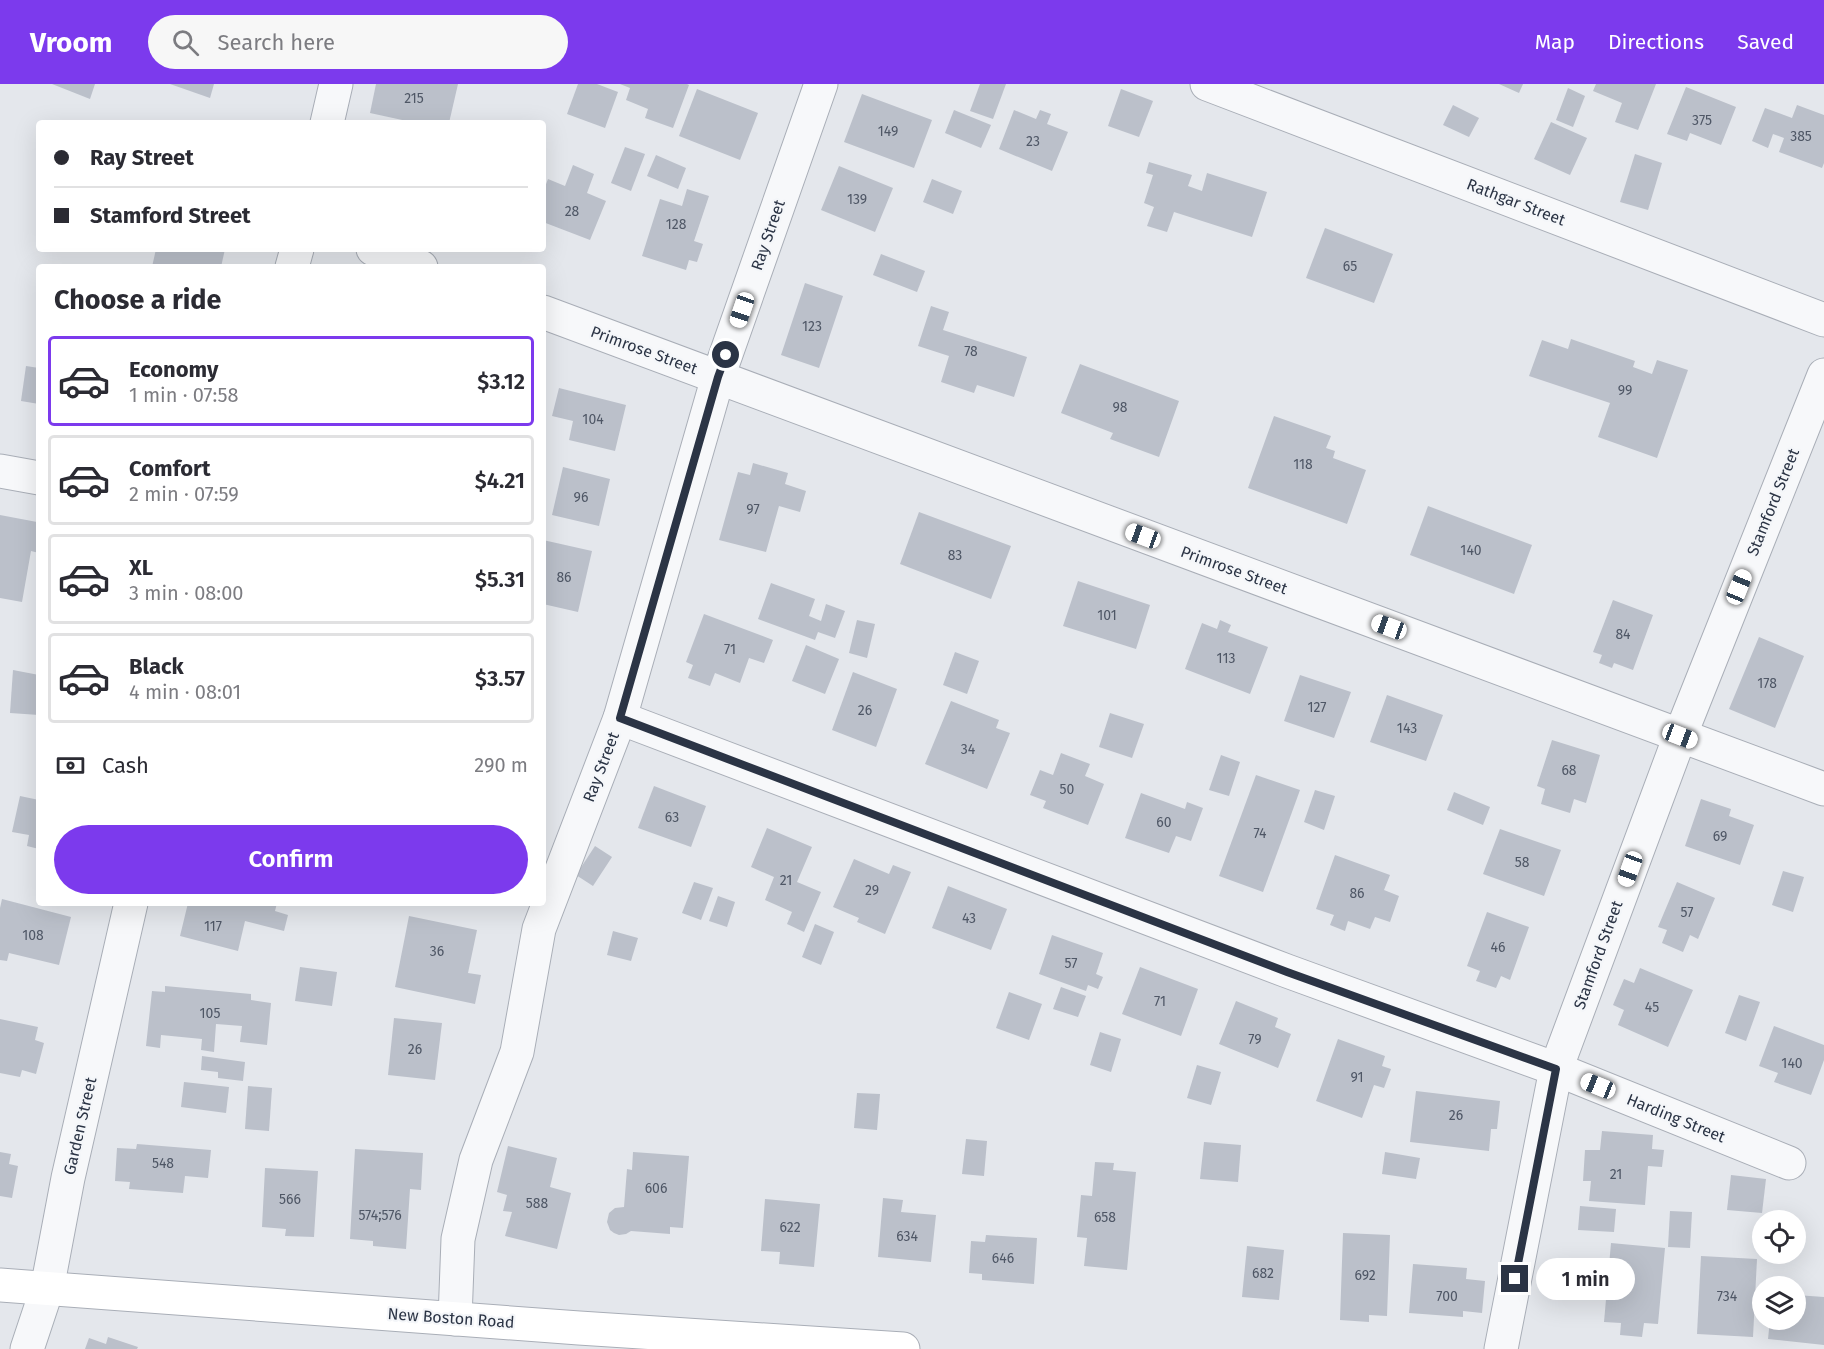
<!DOCTYPE html>
<html lang="en">
<head>
<meta charset="utf-8">
<style>
	:root { --surface:#fff; --page:#f7f7f7; --text:#2b2b33; --muted:#7c7c81; --line:#e1e1e2; --accent:#7c3aed }
	body { margin:0; font-family:"Fira Sans",sans-serif; background:var(--page); color:var(--text); height:100vh; display:flex; flex-direction:column; font-size:22px; white-space:nowrap }
	* { box-sizing:border-box; margin:0 }
	p { font-size:20px; color:var(--muted) }
	.icon { flex:none; width:33px; height:33px; fill:none; stroke:currentColor; stroke-width:2; stroke-linecap:round; stroke-linejoin:round }
	.map { position:relative; flex:1; overflow:hidden }
	.drawer { position:absolute; left:36px; top:180px; width:510px; height:642px; display:flex; flex-direction:column; background:var(--surface); border-radius:6px; box-shadow:0 6px 24px #0002 }
	.drawer>* { flex:none }
	.hud { position:absolute; left:36px; top:36px; width:510px; height:132px; border-radius:6px; box-shadow:0 6px 24px #0002; display:grid; align-content:center; height:132px; padding:0 18px; background:var(--surface) }
	.tools { position:absolute; left:1752px; top:1126px; display:grid; gap:12px }
	.tools a { display:grid; place-items:center; width:54px; height:54px; border-radius:50%; background:var(--surface); box-shadow:0 6px 24px #0002; font-size:30px }
	.end { position:absolute; width:27px; height:27px; margin:-14px; border:8px solid #2b3445; background:#fff; box-shadow:0 0 0 3px #fff }
	.from { border-radius:50% }
	.bubble { position:absolute; height:42px; border-radius:21px; background:var(--surface); box-shadow:0 6px 24px #0002; font-size:20px; font-weight:600; line-height:42px; text-align:center }
	.car { position:absolute; width:18px; height:36px; margin:-18px -9px; border-radius:8px; box-shadow:0 0 4px 2px #0007; background:linear-gradient(#fff 24%,#345 0 40%,#fff 0 76%,#345 0 86%,#fff 0) }
	.hud b { display:flex; align-items:center; gap:21px; height:57px; font-size:22px }
	.hud b+b { border-top:2px solid var(--line) }
	.hud i { width:15px; height:15px; background:var(--text) }
	ul { padding:0; list-style:none }
	li { display:flex; align-items:center; gap:18px; height:90px; margin:0 12px 9px; padding:0 6px; border:3px solid var(--line); border-radius:6px }
	li div { flex:1 }
	li b { display:block; font-size:22px }
	li em { font-style:normal; font-weight:600 }
	li.current { border-color:var(--accent) }
	li>.icon { width:54px; height:54px; stroke-width:1.5 }
	h2 { padding:0 18px; font-size:27px; line-height:72px }
	.pay { display:flex; align-items:center; gap:15px; height:66px; padding:0 18px; font-size:22px }
	.pay p { margin-inline-start:auto }
	.primary-button { display:flex; gap:12px; margin-top:auto; padding:12px 18px }
	.primary-button a { flex:1; height:69px; border-radius:36px; background:var(--accent); color:#fff; font-size:24px; font-weight:600; line-height:69px; text-align:center }
	header { display:flex; align-items:center; gap:36px; box-sizing:border-box; height:84px; padding:0 30px; background:var(--accent); color:#fff }
	header strong { font-size:28px }
	nav { display:flex; gap:33px; margin-inline-start:auto; font-size:21px }
	.search { width:420px; height:54px; background:var(--page); display:flex; align-items:center; gap:15px; box-sizing:border-box; padding:0 21px; border-radius:33px; color:var(--muted); font-size:22px }
	.map>svg:first-child { display:block }
	.building { fill:#bbc0ca }
	.lines { fill:none; stroke-linecap:round; stroke-linejoin:round }
	.street-casing { stroke:#a9aeb7; stroke-width:35 }
	.secondary-casing { stroke:#a9aeb7; stroke-width:35 }
	.street { stroke:#f7f8fa; stroke-width:33 }
	.secondary { stroke:#fff; stroke-width:33 }
	.route { stroke:#2b3445; stroke-width:8 }
	.labels { text-anchor:middle; dominant-baseline:central; stroke-width:4.5; stroke-linejoin:round; paint-order:stroke }
	.number-label { font-size:14px; fill:#4f5766 }
	.street-label { font-size:16px; fill:#2b3445; stroke:#f4f6f9 }
</style>
</head>
<body>
<header>
<strong>Vroom</strong>
<div class="search"><svg class="icon" aria-label="search" viewBox="0 0 24 24"><circle cx="10" cy="10" r="6"/><path d="M15 15l6 6"/></svg>Search here</div>
<nav><a>Map</a><a>Directions</a><a>Saved</a></nav>
</header>
<div class="map">
<svg width="1824" height="1265" viewBox="0 0 1824 1265">
	<rect width="100%" height="100%" fill="#e4e7ec"/>
	<g class="building">
		<polygon points="52,0 95,0 90,15"/>
		<polygon points="170,0 214,0 210,14"/>
		<polygon points="376,0 458,0 449,39 416,39 370,29"/>
		<polygon points="578,0 597,0 618,8 605,44 567,30"/>
		<polygon points="620,0 687,0 689,1 673,44 645,34 648,25 626,16 630,4"/>
		<polygon points="980,0 1006,0 993,35 970,27"/>
		<polygon points="1499,0 1523,0 1519,9"/>
		<polygon points="1596,0 1656,0 1638,46 1615,38 1622,19 1593,7"/>
		<polygon points="1686,3 1736,23 1721,61 1690,49 1687,57 1667,50"/>
		<polygon points="1568,4 1585,12 1573,43 1556,36"/>
		<polygon points="697,5 758,29 740,76 679,52"/>
		<polygon points="1121,5 1153,17 1139,53 1108,42"/>
		<polygon points="862,10 932,36 914,84 844,58"/>
		<polygon points="1453,21 1479,34 1469,53 1443,41"/>
		<polygon points="1797,21 1824,31 1824,79 1822,84 1779,68 1784,54 1773,50 1768,64 1752,57 1765,24 1792,34"/>
		<polygon points="954,26 991,41 981,64 945,49"/>
		<polygon points="1014,26 1036,35 1040,26 1051,30 1047,40 1068,48 1052,87 999,65"/>
		<polygon points="1551,38 1587,54 1570,91 1534,75"/>
		<polygon points="625,63 645,70 631,107 611,99"/>
		<polygon points="1635,70 1662,79 1648,126 1620,118"/>
		<polygon points="656,71 686,84 678,105 647,92"/>
		<polygon points="1149,78 1192,91 1188,102 1202,107 1207,89 1267,108 1252,153 1174,128 1167,148 1147,142 1154,123 1144,119 1153,91 1146,89"/>
		<polygon points="573,81 594,90 587,109 606,117 590,156 543,138 543,108 548,95 565,102"/>
		<polygon points="839,82 893,104 875,148 821,126"/>
		<polygon points="932,95 962,107 953,130 923,118"/>
		<polygon points="687,105 709,112 694,157 703,160 697,178 689,176 686,186 642,172 660,115 682,122"/>
		<polygon points="1325,144 1393,170 1374,219 1306,194"/>
		<polygon points="156,165 225,165 221,183 152,183"/>
		<polygon points="881,170 925,187 917,208 873,191"/>
		<polygon points="805,199 843,212 819,284 781,271"/>
		<polygon points="931,222 949,228 943,246 1027,273 1014,313 977,301 974,309 941,298 949,272 918,262"/>
		<polygon points="1571,255 1635,277 1633,283 1652,290 1657,276 1688,286 1657,374 1598,353 1610,319 1529,292 1542,256 1568,265"/>
		<polygon points="1080,280 1179,317 1159,373 1110,355 1113,349 1061,329"/>
		<polygon points="26,282 39,284 39,320 21,317"/>
		<polygon points="559,304 626,321 615,367 569,356 573,337 552,332"/>
		<polygon points="1274,332 1331,352 1326,364 1335,367 1333,374 1366,386 1347,440 1248,404"/>
		<polygon points="753,379 788,389 785,400 806,407 800,428 779,422 766,468 719,456 738,388 750,391"/>
		<polygon points="563,383 610,395 599,442 552,431"/>
		<polygon points="1428,422 1532,461 1514,510 1410,471"/>
		<polygon points="919,428 1011,462 991,515 900,480"/>
		<polygon points="0,431 37,438 36,443 39,444 39,469 31,467 22,518 0,514"/>
		<polygon points="543,456 592,467 578,528 543,520"/>
		<polygon points="1078,497 1150,521 1136,565 1063,542"/>
		<polygon points="771,499 815,515 809,532 821,537 826,520 845,527 835,554 818,548 815,556 758,535"/>
		<polygon points="1613,516 1653,531 1633,586 1614,579 1612,584 1599,579 1602,571 1593,568"/>
		<polygon points="704,530 773,556 764,579 749,574 740,599 715,589 710,602 688,594 693,581 686,578"/>
		<polygon points="857,536 875,540 867,574 849,569"/>
		<polygon points="1220,536 1231,541 1228,548 1268,563 1250,610 1185,585 1202,539 1217,545"/>
		<polygon points="1759,553 1804,572 1775,644 1729,625"/>
		<polygon points="806,561 839,575 825,610 792,597"/>
		<polygon points="955,568 979,577 967,610 943,601"/>
		<polygon points="13,586 39,591 39,631 10,629"/>
		<polygon points="853,588 897,605 876,663 832,646"/>
		<polygon points="1300,591 1351,608 1334,654 1284,637"/>
		<polygon points="1387,611 1443,631 1426,677 1370,658"/>
		<polygon points="951,617 999,636 996,644 1010,649 987,705 925,680"/>
		<polygon points="1110,629 1144,640 1132,674 1099,663"/>
		<polygon points="1552,656 1600,671 1586,719 1574,715 1570,729 1541,720 1545,705 1537,702"/>
		<polygon points="1061,669 1090,680 1085,692 1104,700 1088,741 1043,724 1046,717 1030,711 1040,686 1053,691"/>
		<polygon points="1221,671 1240,678 1229,712 1209,706"/>
		<polygon points="1256,691 1300,706 1263,808 1219,792"/>
		<polygon points="654,702 706,722 691,763 638,744"/>
		<polygon points="1315,706 1335,712 1324,746 1304,738"/>
		<polygon points="1454,708 1490,723 1483,741 1447,726"/>
		<polygon points="1141,709 1185,725 1187,718 1203,724 1191,757 1176,752 1169,769 1125,754"/>
		<polygon points="20,712 39,716 39,765 27,762 29,751 12,748"/>
		<polygon points="1701,715 1731,725 1729,732 1754,741 1740,781 1685,762"/>
		<polygon points="767,744 812,763 797,798 821,808 804,848 787,840 792,828 765,816 774,793 751,783"/>
		<polygon points="1500,745 1561,766 1544,812 1483,790"/>
		<polygon points="595,762 612,773 593,802 576,791"/>
		<polygon points="1335,771 1390,791 1384,806 1399,812 1390,838 1375,833 1370,845 1348,837 1345,847 1330,841 1334,831 1316,825"/>
		<polygon points="854,775 889,790 893,781 911,788 885,850 857,838 859,834 833,823"/>
		<polygon points="1783,787 1804,793 1793,828 1772,821"/>
		<polygon points="694,798 713,804 701,836 682,829"/>
		<polygon points="1677,798 1715,814 1698,855 1690,851 1683,868 1662,859 1667,846 1658,843"/>
		<polygon points="948,802 1007,825 991,866 932,844"/>
		<polygon points="718,812 735,818 727,843 709,837"/>
		<polygon points="2,815 71,833 59,881 9,869 7,877 0,876 0,824"/>
		<polygon points="188,819 277,819 275,827 288,831 284,847 245,837 238,867 180,852"/>
		<polygon points="1487,828 1529,843 1510,896 1501,892 1496,904 1476,897 1480,887 1467,882"/>
		<polygon points="409,832 477,846 468,889 481,891 475,920 395,903"/>
		<polygon points="815,840 834,848 821,881 802,873"/>
		<polygon points="613,847 638,854 631,877 607,871"/>
		<polygon points="1052,851 1103,869 1096,890 1103,893 1098,905 1088,901 1086,907 1039,890"/>
		<polygon points="300,883 337,888 332,922 295,917"/>
		<polygon points="1140,883 1198,905 1181,952 1122,930"/>
		<polygon points="1640,884 1693,906 1668,963 1618,941 1624,926 1613,921 1624,895 1634,899"/>
		<polygon points="165,902 251,910 251,916 271,919 267,961 240,958 242,942 216,940 214,968 201,966 202,955 161,951 160,964 146,962 152,907 165,908"/>
		<polygon points="1061,903 1086,912 1078,933 1053,925"/>
		<polygon points="1009,908 1042,920 1029,956 996,944"/>
		<polygon points="1739,911 1760,918 1746,957 1725,949"/>
		<polygon points="1236,917 1278,934 1275,943 1291,950 1278,984 1219,960"/>
		<polygon points="394,934 442,939 435,996 388,991"/>
		<polygon points="0,935 38,943 35,956 44,959 36,990 22,986 20,993 0,989"/>
		<polygon points="1774,942 1824,961 1824,976 1811,1011 1774,998 1778,989 1759,982"/>
		<polygon points="1100,948 1121,955 1111,988 1090,981"/>
		<polygon points="1338,955 1385,972 1382,982 1391,985 1384,1004 1374,1001 1362,1034 1316,1017"/>
		<polygon points="202,972 245,978 243,997 218,994 218,988 201,986"/>
		<polygon points="1197,981 1221,988 1211,1021 1187,1014"/>
		<polygon points="184,998 229,1003 226,1029 181,1023"/>
		<polygon points="248,1002 272,1004 269,1047 245,1045"/>
		<polygon points="1416,1007 1500,1017 1497,1045 1491,1045 1489,1067 1410,1058"/>
		<polygon points="857,1009 880,1010 877,1046 854,1044"/>
		<polygon points="1602,1047 1653,1051 1652,1065 1664,1066 1662,1083 1648,1082 1645,1121 1589,1117 1591,1097 1583,1097 1585,1066 1600,1066"/>
		<polygon points="966,1055 987,1057 984,1092 962,1090"/>
		<polygon points="1204,1058 1241,1061 1238,1098 1200,1095"/>
		<polygon points="137,1060 211,1066 208,1094 185,1092 183,1109 129,1105 130,1098 115,1097 117,1064 136,1065"/>
		<polygon points="508,1062 557,1074 550,1103 571,1109 557,1165 505,1152 512,1128 503,1127 507,1111 497,1108"/>
		<polygon points="355,1065 423,1069 421,1106 410,1105 406,1165 373,1162 373,1157 350,1155"/>
		<polygon points="0,1068 11,1070 9,1080 18,1082 12,1114 0,1112"/>
		<polygon points="633,1068 689,1072 683,1144 670,1143 670,1150 631,1147 626,1150 619,1151 614,1149 610,1146 607,1138 609,1129 615,1124 624,1123 627,1085 632,1086"/>
		<polygon points="1385,1068 1420,1074 1416,1095 1382,1090"/>
		<polygon points="1095,1078 1114,1079 1113,1086 1136,1088 1127,1186 1084,1182 1087,1154 1077,1153 1081,1111 1092,1112"/>
		<polygon points="265,1084 318,1087 314,1153 285,1152 286,1145 262,1143"/>
		<polygon points="1731,1091 1766,1095 1762,1129 1727,1126"/>
		<polygon points="883,1114 903,1116 901,1128 936,1131 931,1178 878,1173"/>
		<polygon points="765,1115 820,1120 814,1183 779,1180 780,1168 761,1167"/>
		<polygon points="1580,1122 1616,1125 1614,1148 1578,1146"/>
		<polygon points="1670,1127 1692,1128 1690,1164 1668,1163"/>
		<polygon points="1343,1149 1390,1151 1387,1232 1369,1231 1369,1238 1340,1236"/>
		<polygon points="986,1151 1037,1154 1034,1200 982,1196 982,1190 969,1189 971,1157 985,1158"/>
		<polygon points="1611,1159 1665,1164 1658,1240 1644,1239 1642,1253 1620,1251 1621,1239 1604,1238"/>
		<polygon points="1247,1162 1284,1166 1279,1216 1242,1213"/>
		<polygon points="1701,1172 1757,1175 1753,1253 1697,1250"/>
		<polygon points="1413,1180 1467,1184 1466,1195 1485,1197 1482,1229 1463,1227 1463,1233 1409,1229"/>
		<polygon points="1796,1211 1824,1213 1824,1261 1768,1255 1770,1236 1796,1236"/>
		<polygon points="108,1253 138,1263 137,1265 85,1265 89,1254 106,1260"/>
	</g>
	<g class="lines">
		<defs>
			<g id="street">
				<polyline points="1207,0 1824,236"/>
				<polyline points="327,39 336,0"/>
				<polyline points="373,165 421,183"/>
				<polyline points="292,183 297,165"/>
				<polyline points="543,228 1824,705"/>
				<polyline points="0,387 39,394"/>
				<polyline points="620,634 1287,887 1556,985 1789,1079"/>
				<polyline points="455,1235 458,1155 476,1076 517,968 539,845 620,634 718,293 821,0"/>
				<polyline points="27,1265 47,1205 68,1094 131,819"/>
				<polyline points="1501,1265 1556,985 1680,652 1824,291"/>
			</g>
			<polyline id="secondary" points="0,1201 579,1244 903,1265"/>
		</defs>
		<use href="#street" class="street-casing"/>
		<use href="#secondary" class="secondary-casing"/>
		<use href="#street" class="street"/>
		<use href="#secondary" class="secondary"/>
	</g>
	<g class="lines">
		<polyline class="route" points="726,271 718,293 620,634 1287,888 1556,985 1515,1195"/>
	</g>
	<g class="labels">
		<g class="number-label">
			<text x="414" y="14">215</text>
			<text x="1702" y="36">375</text>
			<text x="888" y="47">149</text>
			<text x="1801" y="52">385</text>
			<text x="1033" y="57">23</text>
			<text x="857" y="115">139</text>
			<text x="572" y="127">28</text>
			<text x="676" y="140">128</text>
			<text x="1350" y="182">65</text>
			<text x="812" y="242">123</text>
			<text x="971" y="267">78</text>
			<text x="1625" y="306">99</text>
			<text x="1120" y="323">98</text>
			<text x="593" y="335">104</text>
			<text x="1303" y="380">118</text>
			<text x="581" y="413">96</text>
			<text x="753" y="425">97</text>
			<text x="1471" y="466">140</text>
			<text x="955" y="471">83</text>
			<text x="564" y="493">86</text>
			<text x="1107" y="531">101</text>
			<text x="1623" y="550">84</text>
			<text x="730" y="565">71</text>
			<text x="1226" y="574">113</text>
			<text x="1767" y="599">178</text>
			<text x="1317" y="623">127</text>
			<text x="865" y="626">26</text>
			<text x="1407" y="644">143</text>
			<text x="968" y="665">34</text>
			<text x="1569" y="686">68</text>
			<text x="1067" y="705">50</text>
			<text x="672" y="733">63</text>
			<text x="1164" y="738">60</text>
			<text x="1260" y="749">74</text>
			<text x="1720" y="752">69</text>
			<text x="1522" y="778">58</text>
			<text x="786" y="796">21</text>
			<text x="872" y="806">29</text>
			<text x="1357" y="809">86</text>
			<text x="1687" y="828">57</text>
			<text x="969" y="834">43</text>
			<text x="213" y="842">117</text>
			<text x="33" y="851">108</text>
			<text x="1498" y="863">46</text>
			<text x="437" y="867">36</text>
			<text x="1071" y="879">57</text>
			<text x="1160" y="917">71</text>
			<text x="1652" y="923">45</text>
			<text x="210" y="929">105</text>
			<text x="1255" y="955">79</text>
			<text x="415" y="965">26</text>
			<text x="1792" y="979">140</text>
			<text x="1357" y="993">91</text>
			<text x="1456" y="1031">26</text>
			<text x="163" y="1079">548</text>
			<text x="1616" y="1090">21</text>
			<text x="656" y="1104">606</text>
			<text x="290" y="1115">566</text>
			<text x="537" y="1119">588</text>
			<text x="380" y="1131">574;576</text>
			<text x="1105" y="1133">658</text>
			<text x="790" y="1143">622</text>
			<text x="907" y="1152">634</text>
			<text x="1003" y="1174">646</text>
			<text x="1263" y="1189">682</text>
			<text x="1365" y="1191">692</text>
			<text x="1447" y="1212">700</text>
			<text x="1727" y="1212">734</text>
		</g>
		<g class="street-label">
			<text transform="translate(1516 118) rotate(21)">Rathgar Street</text>
			<text transform="translate(768 151) rotate(-71)">Ray Street</text>
			<text transform="translate(644 266) rotate(20)">Primrose Street</text>
			<text transform="translate(1773 418) rotate(-68)">Stamford Street</text>
			<text transform="translate(1234 486) rotate(20)">Primrose Street</text>
			<text transform="translate(601 683) rotate(-69)">Ray Street</text>
			<text transform="translate(1598 871) rotate(-70)">Stamford Street</text>
			<text transform="translate(1676 1034) rotate(22)">Harding Street</text>
			<text transform="translate(80 1042) rotate(-77)">Garden Street</text>
			<text transform="translate(451 1234) rotate(4)">New Boston Road</text>
		</g>
	</g>
</svg>
<div class="tools">
<a><svg class="icon" aria-label="locate" viewBox="0 0 24 24"><circle cx="12" cy="12" r="6"/><path d="M12 2v4M12 18v4M2 12h4M18 12h4"/></svg></a>
<a><svg class="icon" aria-label="layers" viewBox="0 0 24 24"><path d="M12 4l9 5-9 5-9-5zM3 14l9 5 9-5"/></svg></a>
</div>
<i class="end from" style="left:726px;top:271px"></i>
<i class="end" style="left:1515px;top:1195px"></i>
<div class="bubble" style="left:1536px;top:1174px;width:99px">1 min</div>
<i class="car" style="left:742px;top:226px;rotate:199deg"></i>
<i class="car" style="left:1143px;top:452px;rotate:290deg"></i>
<i class="car" style="left:1739px;top:503px;rotate:22deg"></i>
<i class="car" style="left:1389px;top:543px;rotate:290deg"></i>
<i class="car" style="left:1680px;top:652px;rotate:111deg"></i>
<i class="car" style="left:1630px;top:785px;rotate:200deg"></i>
<i class="car" style="left:1598px;top:1002px;rotate:292deg"></i>
<div class="hud">
<b><i class="from"></i>Ray Street</b>
<b><i></i>Stamford Street</b>
</div>
<section class="drawer">
<h2>Choose a ride</h2>
<ul>
<li class="current"><svg class="icon" aria-label="car" viewBox="0 0 24 24"><path d="M5 17H2v-5l4-1 3-4h7l3 4 3 1v5h-3M9 17h6M6 11h13"/><circle cx="7" cy="17" r="2"/><circle cx="17" cy="17" r="2"/></svg><div><b>Economy</b><p>1 min · 07:58</p></div><em>$3.12</em></li>
<li><svg class="icon" aria-label="car" viewBox="0 0 24 24"><path d="M5 17H2v-5l4-1 3-4h7l3 4 3 1v5h-3M9 17h6M6 11h13"/><circle cx="7" cy="17" r="2"/><circle cx="17" cy="17" r="2"/></svg><div><b>Comfort</b><p>2 min · 07:59</p></div><em>$4.21</em></li>
<li><svg class="icon" aria-label="car" viewBox="0 0 24 24"><path d="M5 17H2v-5l4-1 3-4h7l3 4 3 1v5h-3M9 17h6M6 11h13"/><circle cx="7" cy="17" r="2"/><circle cx="17" cy="17" r="2"/></svg><div><b>XL</b><p>3 min · 08:00</p></div><em>$5.31</em></li>
<li><svg class="icon" aria-label="car" viewBox="0 0 24 24"><path d="M5 17H2v-5l4-1 3-4h7l3 4 3 1v5h-3M9 17h6M6 11h13"/><circle cx="7" cy="17" r="2"/><circle cx="17" cy="17" r="2"/></svg><div><b>Black</b><p>4 min · 08:01</p></div><em>$3.57</em></li>
</ul>
<div class="pay"><svg class="icon" aria-label="cash" viewBox="0 0 24 24"><path d="M3 7h18v10H3z"/><circle cx="12" cy="12" r="2"/></svg>Cash<p>290 m</p></div>
<div class="primary-button"><a>Confirm</a></div>
</section>
</div>
</body>
</html>
